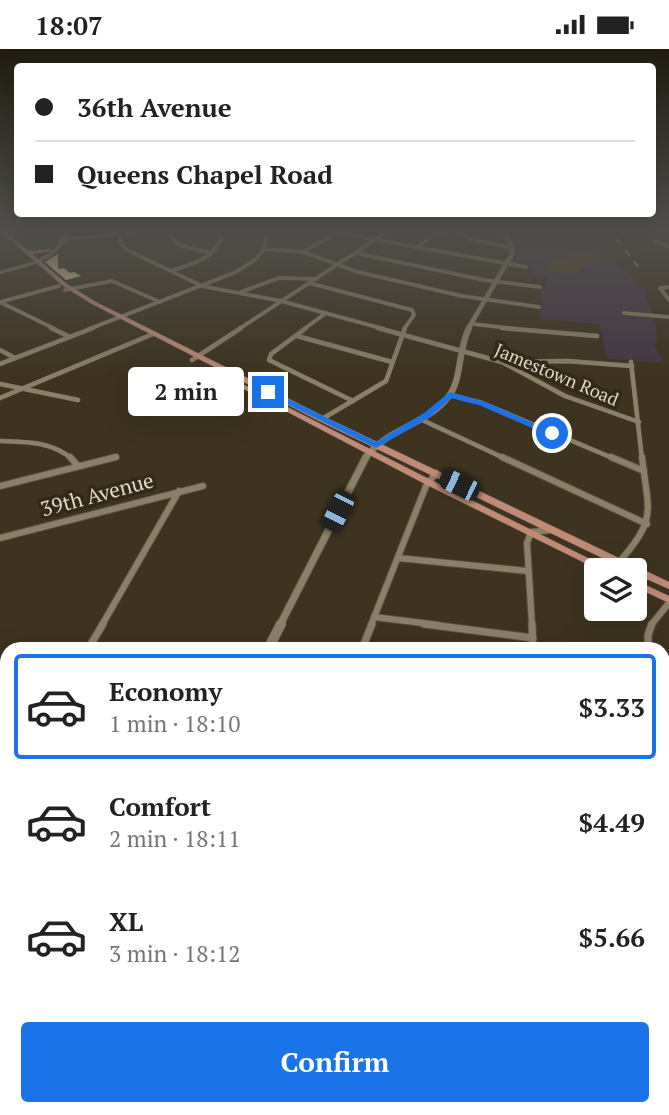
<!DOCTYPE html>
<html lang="en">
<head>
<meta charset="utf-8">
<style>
	:root { --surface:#fff; --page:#f2f2f2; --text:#222; --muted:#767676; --line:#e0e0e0; --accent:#1a73e8 }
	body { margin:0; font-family:"PT Serif",serif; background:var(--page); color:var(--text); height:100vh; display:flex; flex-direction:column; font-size:26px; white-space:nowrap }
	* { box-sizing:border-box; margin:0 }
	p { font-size:23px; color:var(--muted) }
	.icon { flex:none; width:38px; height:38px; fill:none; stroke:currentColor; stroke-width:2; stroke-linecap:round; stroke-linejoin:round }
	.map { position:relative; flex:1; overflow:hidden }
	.sheet { position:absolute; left:0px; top:593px; width:670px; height:474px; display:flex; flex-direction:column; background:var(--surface); border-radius:21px 21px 0 0; box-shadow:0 7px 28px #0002 }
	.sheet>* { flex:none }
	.guide { position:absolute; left:14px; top:14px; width:642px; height:154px; border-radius:7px; box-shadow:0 7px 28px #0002; display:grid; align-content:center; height:154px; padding:0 21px; background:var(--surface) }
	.fabs { position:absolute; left:584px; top:509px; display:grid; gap:14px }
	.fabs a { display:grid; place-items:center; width:63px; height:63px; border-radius:7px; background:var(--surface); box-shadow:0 7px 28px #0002; font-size:35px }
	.end { position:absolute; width:32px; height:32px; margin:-16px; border:9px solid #1a73e8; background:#fff; box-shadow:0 0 0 4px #fff }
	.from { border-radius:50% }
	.bubble { position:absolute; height:49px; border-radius:7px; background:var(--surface); box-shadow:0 7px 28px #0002; font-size:23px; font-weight:700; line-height:49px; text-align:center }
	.car { position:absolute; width:21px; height:42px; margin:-21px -10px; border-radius:9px; box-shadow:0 0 5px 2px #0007; background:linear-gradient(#222 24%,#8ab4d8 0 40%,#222 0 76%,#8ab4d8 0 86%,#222 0) }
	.guide b { display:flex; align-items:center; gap:24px; height:66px; font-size:26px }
	.guide b+b { border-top:2px solid var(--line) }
	.guide i { width:18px; height:18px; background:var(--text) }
	ul { padding:12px 0 0; list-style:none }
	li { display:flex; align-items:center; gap:21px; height:105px; margin:0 14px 10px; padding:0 7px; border:4px solid transparent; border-radius:7px }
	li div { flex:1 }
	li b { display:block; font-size:26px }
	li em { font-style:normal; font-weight:700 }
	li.current { border-color:var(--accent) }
	li>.icon { width:63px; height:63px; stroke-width:1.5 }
	.primary-button { display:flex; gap:14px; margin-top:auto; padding:14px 21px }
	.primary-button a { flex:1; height:80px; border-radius:7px; background:var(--accent); color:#fff; font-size:28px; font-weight:700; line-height:80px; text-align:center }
	.status { display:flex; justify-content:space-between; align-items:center; height:49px; padding:0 35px; background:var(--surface); direction:ltr }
	.status svg { height:19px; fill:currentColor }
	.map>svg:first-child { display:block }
	.education { fill:#443745 }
	.green { fill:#56451e }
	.building { fill:#ecd29b }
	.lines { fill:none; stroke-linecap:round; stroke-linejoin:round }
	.minor-far4-casing { stroke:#58503d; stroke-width:4.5 }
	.minor-far3-casing { stroke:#58503d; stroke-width:5 }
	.minor-far2-casing { stroke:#58503d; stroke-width:8 }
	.minor-far1-casing { stroke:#58503d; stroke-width:9 }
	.minor-casing { stroke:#58503d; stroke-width:11 }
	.tertiary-far4-casing { stroke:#58503d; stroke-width:5 }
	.tertiary-far3-casing { stroke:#58503d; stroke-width:7 }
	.tertiary-far2-casing { stroke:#58503d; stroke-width:9 }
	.tertiary-far1-casing { stroke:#58503d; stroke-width:11 }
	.tertiary-casing { stroke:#58503d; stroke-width:14 }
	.secondary-casing { stroke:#58503d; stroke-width:1 }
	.primary-casing { stroke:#58503d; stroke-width:1 }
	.minor-far4 { stroke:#8b7f67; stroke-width:3.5 }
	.minor-far3 { stroke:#8b7f67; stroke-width:4.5 }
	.minor-far2 { stroke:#8b7f67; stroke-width:6 }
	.minor-far1 { stroke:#8b7f67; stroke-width:7 }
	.minor { stroke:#8b7f67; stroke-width:10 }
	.tertiary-far4 { stroke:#8b7f67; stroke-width:4.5 }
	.tertiary-far3 { stroke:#8b7f67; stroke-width:6 }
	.tertiary-far2 { stroke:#8b7f67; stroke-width:7 }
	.tertiary-far1 { stroke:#8b7f67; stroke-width:10 }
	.tertiary { stroke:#8b7f67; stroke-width:12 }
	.secondary { fill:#8b7f67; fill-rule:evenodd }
	.primary { fill:#bf8b77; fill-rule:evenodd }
	.rail { stroke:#9f9888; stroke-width:2; stroke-dasharray:7 7; stroke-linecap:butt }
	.route { fill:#1a73e8 }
	.labels { text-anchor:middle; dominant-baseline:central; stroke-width:7; stroke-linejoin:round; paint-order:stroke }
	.far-street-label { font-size:18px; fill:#dfd9cc; stroke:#332914 }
	.street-label { font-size:21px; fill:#dfd9cc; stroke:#332914 }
</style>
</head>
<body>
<div class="status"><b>18:07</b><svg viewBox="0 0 49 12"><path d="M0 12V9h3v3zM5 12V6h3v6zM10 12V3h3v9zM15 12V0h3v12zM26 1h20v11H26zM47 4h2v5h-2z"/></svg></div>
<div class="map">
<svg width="669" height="1066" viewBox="0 0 669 1066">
	<rect width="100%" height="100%" fill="#3d331e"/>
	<polygon class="education" points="505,179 586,179 601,199 603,208 623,219 644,240 656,276 657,291 654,296 664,314 607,310 600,275 540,270 542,239 546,239 547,228 532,227 532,216 513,214 518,201 514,189"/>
	<polygon class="green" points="571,201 586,203 599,211 598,216 588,214 577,224 547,223 552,210 565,212"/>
	<polygon class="building" points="58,205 58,220 64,219 70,224 74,223 81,227 66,231 45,213"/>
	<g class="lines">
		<defs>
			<g id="minor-far4">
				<polyline points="119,179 121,195 127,201 202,237 281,252 384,280"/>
				<polyline points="312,179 526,218"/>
				<polyline points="451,179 470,190 512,199"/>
				<polyline points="166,181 179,196 211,204"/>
				<polyline points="59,191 177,179"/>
				<polyline points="656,192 669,198"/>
				<polyline points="416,199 435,185 454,181"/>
				<polyline points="264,200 303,203 358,223 462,247 539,258"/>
				<polyline points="303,203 345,179"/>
				<polyline points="356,204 484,231 540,238"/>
				<path d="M171,222C191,215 215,210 221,188L214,179"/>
				<polyline points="309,234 412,261 414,266 404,280"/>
				<polyline points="669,238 660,239 669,251"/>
				<polyline points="65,241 112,232 160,253"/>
				<polyline points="241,243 279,229 317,230"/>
				<polyline points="0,253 55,280"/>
				<polyline points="0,253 59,237"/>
				<polyline points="624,264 669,268"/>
				<polyline points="473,275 516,280"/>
				<polyline points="89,280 236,223 255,211 264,200 266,187 263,179"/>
				<polyline points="239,280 393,179"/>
				<polyline points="304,280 326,264"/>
			</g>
			<g id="minor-far3">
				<polyline points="51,279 70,288"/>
				<polyline points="306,279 271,305 269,311 353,352"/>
				<polyline points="378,279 502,313 565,347 639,373"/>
				<polyline points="502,279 597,287"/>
				<polyline points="297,287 392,313"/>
				<polyline points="0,301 15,309"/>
				<polyline points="192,311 241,279"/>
				<polyline points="504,313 567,312 632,317"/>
				<polyline points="631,313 642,410"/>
				<polyline points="0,315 93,279"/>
				<polyline points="0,335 78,351"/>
				<polyline points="450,346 482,354 615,410"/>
				<polyline points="0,349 153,285"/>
				<polyline points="322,370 386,332 405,279"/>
				<polyline points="420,370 506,410"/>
				<path d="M0,392C26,393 51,392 72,410"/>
				<polyline points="109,410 116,408"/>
			</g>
			<g id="minor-far2">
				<polyline points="70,408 78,417"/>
				<polyline points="502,408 647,475"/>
				<polyline points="611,408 644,422"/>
				<polyline points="0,437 116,408"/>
				<polyline points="0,489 203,437"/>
				<polyline points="398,509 527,522"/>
				<path d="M619,513C658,470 648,462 642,408"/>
				<polyline points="374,568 438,576"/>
				<polyline points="102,576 179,442"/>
				<polyline points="371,576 426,437 436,424"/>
				<polyline points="532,576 527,494 531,483 551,481"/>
				<polyline points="651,576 669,554"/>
			</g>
			<g id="minor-far1">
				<polyline points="424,575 533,589"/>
				<polyline points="532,575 533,600"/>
				<polyline points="88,600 103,575"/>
				<polyline points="362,600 372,575"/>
				<polyline points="648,600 648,586 652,575"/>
				<polyline points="663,675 666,690"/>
				<polyline points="0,736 7,736"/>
				<polyline points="0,753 7,741"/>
			</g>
			<g id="minor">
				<polyline points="663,837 669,837"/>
				<polyline points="663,980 669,980"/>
				<polyline points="0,1054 7,1053"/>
				<polyline points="555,1060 555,1066"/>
				<polyline points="182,1066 184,1060"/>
			</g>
			<polyline id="tertiary-far4" points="468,280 512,205 511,195 500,179"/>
			<path id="tertiary-far3" d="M365,410C384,380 428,376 449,347C462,330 458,300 469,279"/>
			<polyline id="tertiary-far2" points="280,576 366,408"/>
			<polyline id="tertiary-far1" points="268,600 281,575"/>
			<polyline id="tertiary" points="35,1066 38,1060"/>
			<path id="secondary" d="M67,179H71C62,212 29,217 0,225V222C28,214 57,210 67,179Z"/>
			<g id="primary">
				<polygon points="0,179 29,202 51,200 51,202 32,205 67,235 96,253 325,368 669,533 669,540 635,525 635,522 629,522 319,372 92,255 63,237 0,182"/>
				<polygon points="207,319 211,319 431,431 614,522 601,522 425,435 207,321"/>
				<polygon points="635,531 669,547 669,554 635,538"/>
			</g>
		</defs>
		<use href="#minor-far4" class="minor-far4-casing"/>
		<use href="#minor-far3" class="minor-far3-casing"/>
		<use href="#minor-far2" class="minor-far2-casing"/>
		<use href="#minor-far1" class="minor-far1-casing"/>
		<use href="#minor" class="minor-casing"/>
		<use href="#tertiary-far4" class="tertiary-far4-casing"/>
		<use href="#tertiary-far3" class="tertiary-far3-casing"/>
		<use href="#tertiary-far2" class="tertiary-far2-casing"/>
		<use href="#tertiary-far1" class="tertiary-far1-casing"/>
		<use href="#tertiary" class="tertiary-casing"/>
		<use href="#secondary" class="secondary-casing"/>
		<use href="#primary" class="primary-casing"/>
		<use href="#minor-far4" class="minor-far4"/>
		<use href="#minor-far3" class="minor-far3"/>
		<use href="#minor-far2" class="minor-far2"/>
		<use href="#minor-far1" class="minor-far1"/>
		<use href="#minor" class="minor"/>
		<use href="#tertiary-far4" class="tertiary-far4"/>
		<use href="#tertiary-far3" class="tertiary-far3"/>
		<use href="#tertiary-far2" class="tertiary-far2"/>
		<use href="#tertiary-far1" class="tertiary-far1"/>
		<use href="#tertiary" class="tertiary"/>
		<use href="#secondary" class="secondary"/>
		<use href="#primary" class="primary"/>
		<polyline class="rail" points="608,179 639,219"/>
	</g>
	<linearGradient id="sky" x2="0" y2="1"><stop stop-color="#221c10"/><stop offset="0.55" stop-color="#51504c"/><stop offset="1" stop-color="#51504c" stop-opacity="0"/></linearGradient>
	<rect width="669" height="328" fill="url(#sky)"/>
	<polygon class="route" points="268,340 376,393 424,364 450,343 485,353 556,384 548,386 479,356 451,349 430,368 376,399 265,344"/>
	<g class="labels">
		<g class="far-street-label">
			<text transform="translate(557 325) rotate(23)">Jamestown Road</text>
		</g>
		<g class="street-label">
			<text transform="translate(97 445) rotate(-15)">39th Avenue</text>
		</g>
	</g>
</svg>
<div class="fabs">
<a><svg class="icon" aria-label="layers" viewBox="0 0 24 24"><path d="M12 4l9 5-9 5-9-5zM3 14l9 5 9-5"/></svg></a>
</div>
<i class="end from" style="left:552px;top:384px"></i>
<i class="end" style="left:268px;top:343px"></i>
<div class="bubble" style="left:128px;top:318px;width:116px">2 min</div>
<i class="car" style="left:459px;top:436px;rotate:296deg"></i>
<i class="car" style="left:338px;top:462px;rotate:207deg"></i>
<div class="guide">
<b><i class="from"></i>36th Avenue</b>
<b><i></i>Queens Chapel Road</b>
</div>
<section class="sheet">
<ul>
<li class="current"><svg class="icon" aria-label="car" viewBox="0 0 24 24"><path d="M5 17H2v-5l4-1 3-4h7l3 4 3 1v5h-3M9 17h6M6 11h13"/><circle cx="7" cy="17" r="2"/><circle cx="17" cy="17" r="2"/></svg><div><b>Economy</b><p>1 min · 18:10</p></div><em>$3.33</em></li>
<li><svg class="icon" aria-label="car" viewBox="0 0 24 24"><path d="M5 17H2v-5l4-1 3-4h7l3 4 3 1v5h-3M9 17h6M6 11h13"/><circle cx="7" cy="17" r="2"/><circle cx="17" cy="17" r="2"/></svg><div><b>Comfort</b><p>2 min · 18:11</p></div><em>$4.49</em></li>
<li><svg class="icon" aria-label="car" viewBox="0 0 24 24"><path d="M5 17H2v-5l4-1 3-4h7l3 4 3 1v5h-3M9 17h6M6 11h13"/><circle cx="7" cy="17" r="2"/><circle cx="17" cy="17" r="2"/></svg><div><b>XL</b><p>3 min · 18:12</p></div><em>$5.66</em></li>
</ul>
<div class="primary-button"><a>Confirm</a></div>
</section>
</div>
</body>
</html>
